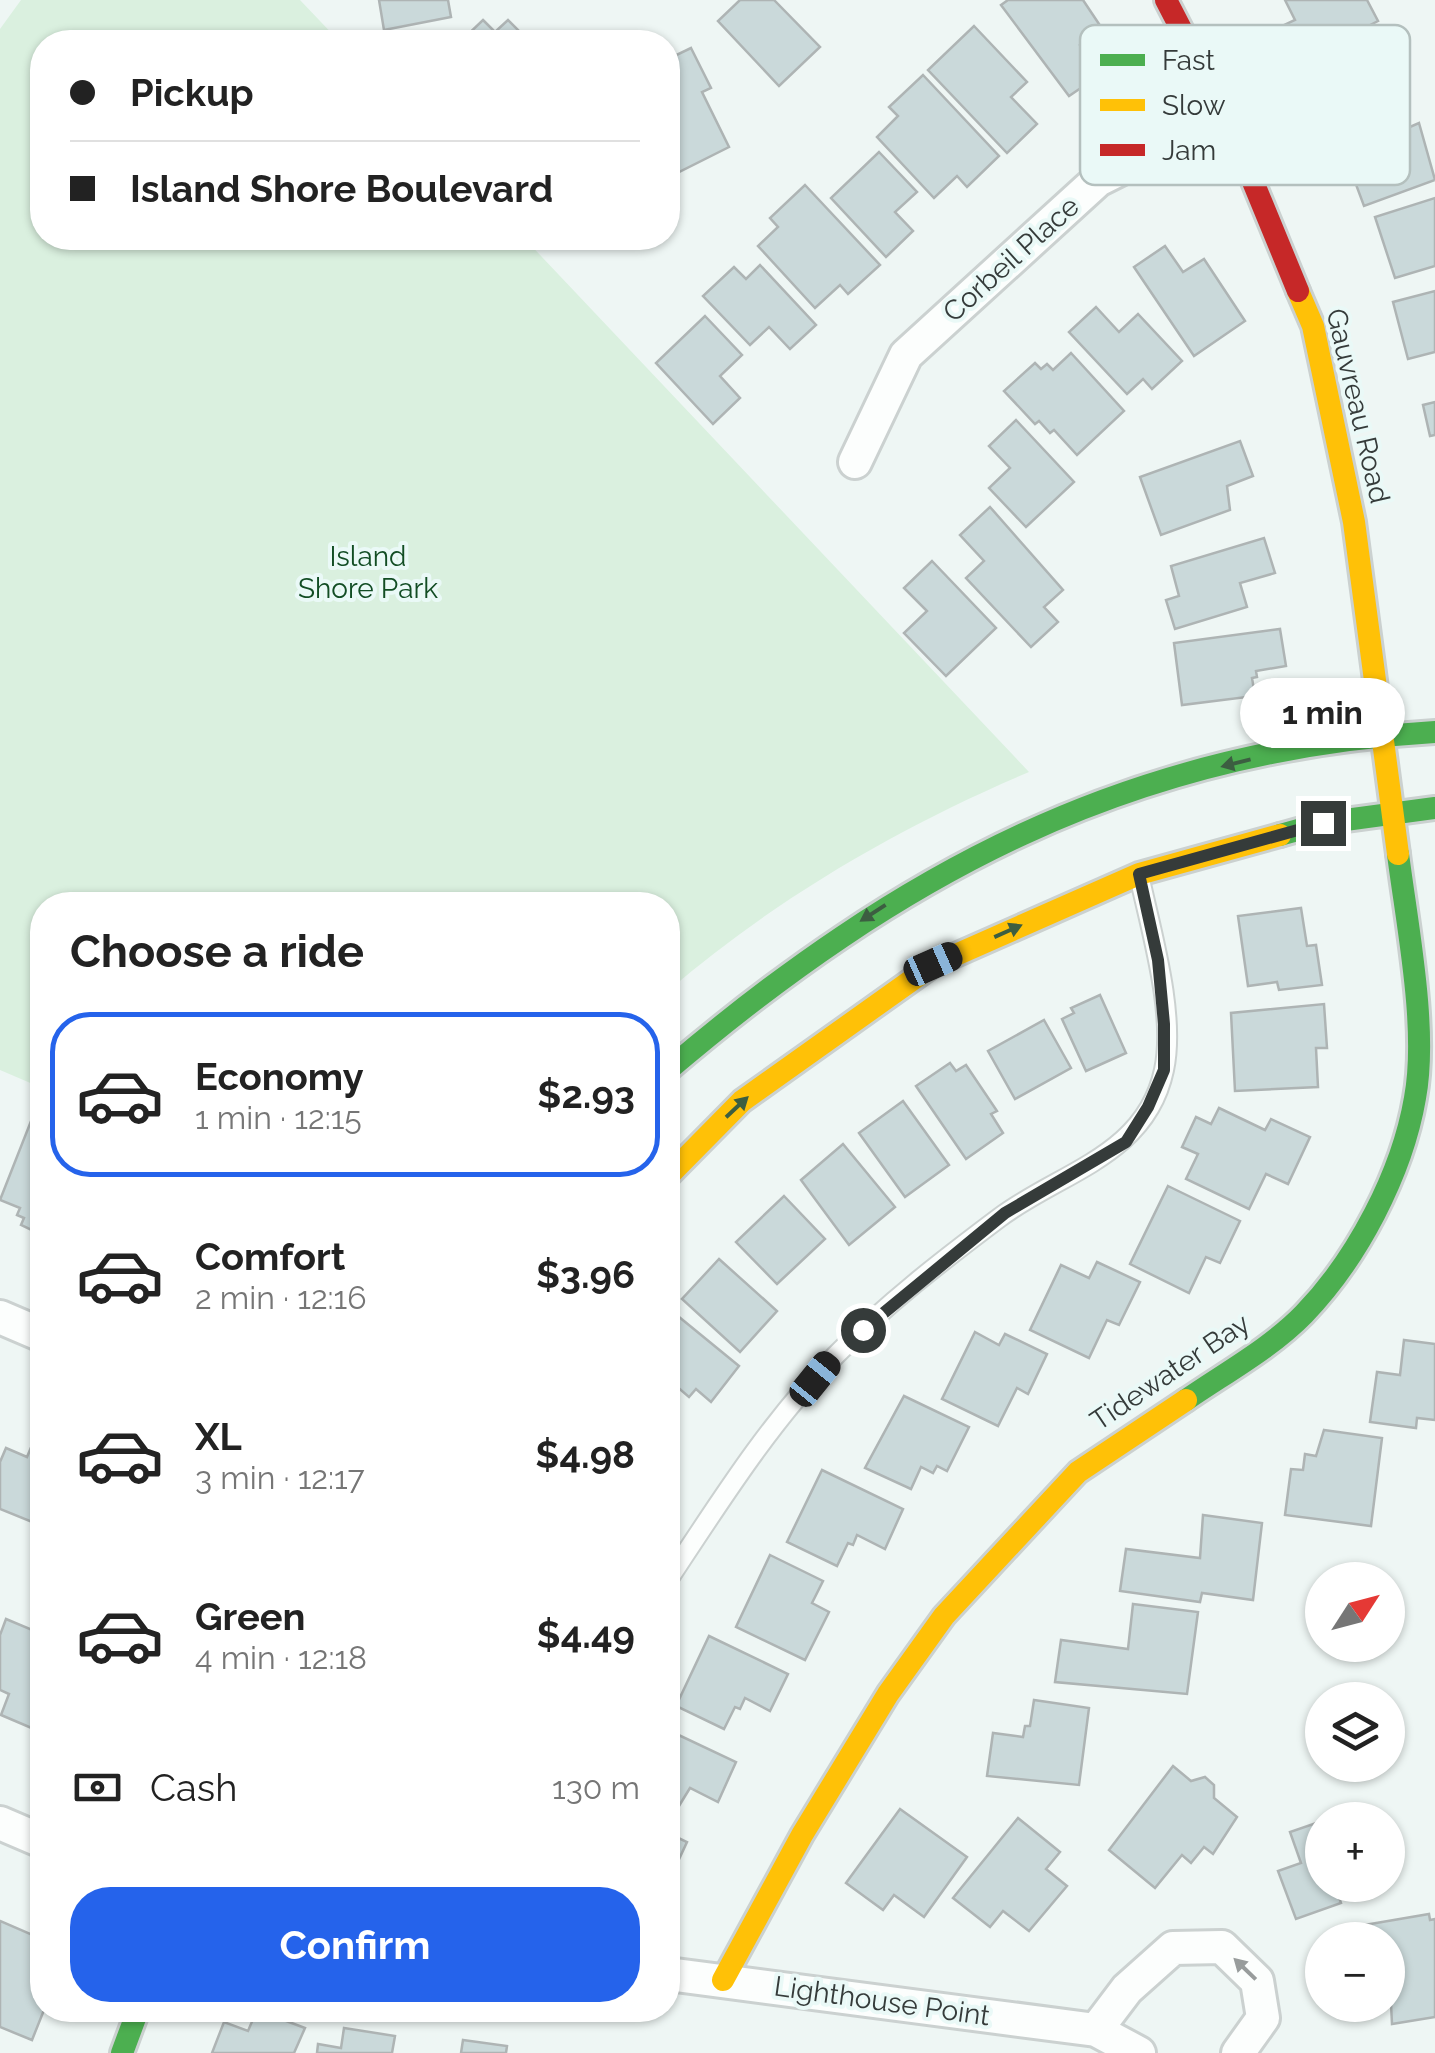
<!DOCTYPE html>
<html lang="en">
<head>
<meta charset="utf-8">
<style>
	:root { --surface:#fff; --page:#f6f6f6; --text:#222; --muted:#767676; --line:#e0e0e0; --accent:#2563eb }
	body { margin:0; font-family:Raleway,sans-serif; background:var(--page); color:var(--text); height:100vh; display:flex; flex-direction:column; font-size:38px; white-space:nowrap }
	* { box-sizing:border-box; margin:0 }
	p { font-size:32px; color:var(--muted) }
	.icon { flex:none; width:55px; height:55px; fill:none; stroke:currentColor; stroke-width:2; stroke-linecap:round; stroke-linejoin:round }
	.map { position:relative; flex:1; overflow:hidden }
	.details { position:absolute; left:30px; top:892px; width:650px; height:1130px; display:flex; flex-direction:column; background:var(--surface); border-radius:40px; box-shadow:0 2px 8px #0004 }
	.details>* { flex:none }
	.hud { position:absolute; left:30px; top:30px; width:650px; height:220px; border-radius:40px; box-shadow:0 2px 8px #0004; display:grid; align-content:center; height:220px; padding:0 40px; background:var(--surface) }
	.needle { width:65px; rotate:54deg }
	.controls { position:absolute; left:1305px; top:1562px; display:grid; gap:20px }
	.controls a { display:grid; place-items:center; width:100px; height:100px; border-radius:50%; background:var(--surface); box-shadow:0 2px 8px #0004; font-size:50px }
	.end { position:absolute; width:45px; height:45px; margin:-22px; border:12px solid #353b3a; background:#fff; box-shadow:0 0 0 5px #fff }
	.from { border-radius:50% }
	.bubble { position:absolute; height:70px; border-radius:35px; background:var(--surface); box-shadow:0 2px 8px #0004; font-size:32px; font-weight:700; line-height:70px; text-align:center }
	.car { position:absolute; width:30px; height:60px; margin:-30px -15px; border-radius:12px; box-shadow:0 0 8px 2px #0007; background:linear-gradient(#222 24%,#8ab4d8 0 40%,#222 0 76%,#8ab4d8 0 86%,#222 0) }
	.hud b { display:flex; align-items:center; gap:35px; height:95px; font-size:38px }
	.hud b+b { border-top:2px solid var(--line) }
	.hud i { width:25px; height:25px; background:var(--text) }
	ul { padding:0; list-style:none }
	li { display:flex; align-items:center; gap:30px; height:165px; margin:0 20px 15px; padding:0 20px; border:5px solid transparent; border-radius:40px }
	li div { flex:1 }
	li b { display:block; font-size:38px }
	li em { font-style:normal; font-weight:700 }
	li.active { border-color:var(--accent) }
	li>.icon { width:90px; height:90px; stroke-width:1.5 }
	h2 { padding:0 40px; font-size:45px; line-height:120px }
	.pay { display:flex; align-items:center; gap:25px; height:110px; padding:0 40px; font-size:38px }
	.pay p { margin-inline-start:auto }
	.cta { display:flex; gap:20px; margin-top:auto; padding:20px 40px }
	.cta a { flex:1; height:115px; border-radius:40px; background:var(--accent); color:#fff; font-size:40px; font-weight:700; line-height:115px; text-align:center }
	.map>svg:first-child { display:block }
	.park { fill:#daf0df }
	.building { fill:#cad9da; stroke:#aeb4b4; stroke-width:2.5 }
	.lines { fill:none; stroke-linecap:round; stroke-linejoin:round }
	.lane-casing { stroke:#cbd1d0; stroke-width:22 }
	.street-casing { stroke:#cbd1d0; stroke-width:38 }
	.fast-casing { stroke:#cbd1d0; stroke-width:28 }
	.slow-casing { stroke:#cbd1d0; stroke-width:28 }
	.jam-casing { stroke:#cbd1d0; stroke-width:28 }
	.lane { stroke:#fcfefd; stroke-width:18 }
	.street { stroke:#fcfefd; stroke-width:32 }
	.fast { stroke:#4caf50; stroke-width:22 }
	.slow { stroke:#ffc107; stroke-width:22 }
	.jam { stroke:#c62828; stroke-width:22 }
	.oneway { fill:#3c5e41 }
	.oneway2 { fill:#989c9c }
	.route { stroke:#353b3a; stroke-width:12 }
	.labels { text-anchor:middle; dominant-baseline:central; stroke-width:8; stroke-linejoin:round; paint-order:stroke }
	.street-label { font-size:28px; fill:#353b3a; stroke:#eaf9f7 }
	.park-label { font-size:28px; fill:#124d24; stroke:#eaf9f7 }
	.key { fill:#eaf9f7; stroke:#b4c0be; stroke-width:2.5 }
	.key-label { font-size:28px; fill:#353b3a }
</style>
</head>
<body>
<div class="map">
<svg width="1435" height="2053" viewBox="0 0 1435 2053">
	<rect width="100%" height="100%" fill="#eef6f4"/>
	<path class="park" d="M21,0H300L340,42H42V238H524L1029,772C899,827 775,899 668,991V905H42V1088L0,1070V29Z"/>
	<g class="building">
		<polygon points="379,0 448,0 451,17 384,30"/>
		<polygon points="740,0 774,0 820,47 779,86 718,21"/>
		<polygon points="1008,0 1083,0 1103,30 1080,45 1100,75 1069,96 1001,5"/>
		<polygon points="1285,0 1367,0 1378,21 1301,60 1284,25 1295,20"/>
		<polygon points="483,20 495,32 508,20 530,42 460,42"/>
		<polygon points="974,26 1027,82 1011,97 1037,124 1007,153 928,70"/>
		<polygon points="691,48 711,88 702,92 729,147 673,175 668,165 668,103 673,101 668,90 668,59"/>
		<polygon points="923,75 999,156 967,187 957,176 934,198 877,137 898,116 889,107"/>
		<polygon points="1419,123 1435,180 1364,206 1345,155"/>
		<polygon points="879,152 917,192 895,212 913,231 886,257 831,198"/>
		<polygon points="805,185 880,265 848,294 840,285 815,308 758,246 778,227 770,218"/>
		<polygon points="1435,198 1435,266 1395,278 1375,217"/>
		<polygon points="1165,246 1183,272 1204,259 1245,321 1194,356 1134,267"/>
		<polygon points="760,265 816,325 790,349 769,327 750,345 703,296 734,267 746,279"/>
		<polygon points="1435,291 1435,352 1408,359 1393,302"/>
		<polygon points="1096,307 1119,332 1138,314 1182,361 1152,389 1143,379 1127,394 1069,332"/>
		<polygon points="705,316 742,355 720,376 740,398 713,424 656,363"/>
		<polygon points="1071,353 1124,411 1077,455 1054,430 1050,433 1039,421 1035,424 1004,391 1035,363 1041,369 1047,364 1053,370"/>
		<polygon points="1435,402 1435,435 1430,436 1423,405"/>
		<polygon points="1016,420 1074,482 1026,527 989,488 1010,468 989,446"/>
		<polygon points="1240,441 1253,476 1227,486 1230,510 1161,535 1140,477"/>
		<polygon points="990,507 1063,590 1044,607 1058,622 1031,647 966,578 984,561 960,535"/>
		<polygon points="1264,538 1275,573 1240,583 1247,607 1175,629 1166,600 1179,596 1171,566"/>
		<polygon points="932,561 996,628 946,676 904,633 927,611 904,588"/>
		<polygon points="1280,629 1286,666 1256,671 1257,677 1252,678 1255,696 1182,705 1174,643"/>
		<polygon points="1301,908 1307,946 1316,945 1322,985 1279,990 1277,982 1248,986 1238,916"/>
		<polygon points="1100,995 1126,1053 1086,1071 1062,1019 1074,1013 1071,1008"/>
		<polygon points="1324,1004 1327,1048 1316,1048 1318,1087 1235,1091 1231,1013"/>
		<polygon points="1044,1020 1071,1068 1015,1099 988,1051"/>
		<polygon points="950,1063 956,1071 966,1065 997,1111 991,1114 1003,1133 966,1159 916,1086"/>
		<polygon points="903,1101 949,1165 905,1197 859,1133"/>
		<polygon points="1219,1108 1265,1130 1271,1119 1310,1137 1288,1184 1266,1174 1249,1209 1186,1179 1198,1154 1182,1147 1196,1117 1211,1124"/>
		<polygon points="31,1121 42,1125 42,1235 21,1225 24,1218 17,1215 20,1208 0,1200"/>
		<polygon points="843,1144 895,1207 849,1245 801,1180"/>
		<polygon points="1168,1186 1240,1221 1220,1263 1206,1257 1189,1293 1130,1264"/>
		<polygon points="784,1196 825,1239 777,1284 736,1242"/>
		<polygon points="719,1259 777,1311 740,1352 682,1299"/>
		<polygon points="1097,1262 1140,1282 1119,1325 1107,1320 1089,1358 1030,1330 1061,1265 1089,1278"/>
		<polygon points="673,1312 739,1366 711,1402 696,1389 689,1397 668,1379 668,1319"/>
		<polygon points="975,1332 999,1345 1005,1334 1047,1354 1028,1394 1017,1388 998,1426 942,1399"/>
		<polygon points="1404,1340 1435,1344 1435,1420 1417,1418 1416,1428 1370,1422 1377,1372 1400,1375"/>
		<polygon points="904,1396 969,1427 947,1471 937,1466 933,1473 921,1467 911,1489 865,1468"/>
		<polygon points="1324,1430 1382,1438 1371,1526 1285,1515 1291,1469 1303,1470 1305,1454 1316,1456"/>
		<polygon points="35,1438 42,1441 42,1526 0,1509 0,1462 6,1448 27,1457"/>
		<polygon points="822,1470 903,1509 885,1549 857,1535 853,1545 848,1543 837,1566 787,1542"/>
		<polygon points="1203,1515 1262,1523 1253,1600 1202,1593 1200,1602 1120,1591 1126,1549 1200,1558"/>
		<polygon points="770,1555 823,1581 812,1603 829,1612 805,1660 736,1627"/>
		<polygon points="1133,1604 1198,1612 1187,1694 1055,1682 1061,1640 1128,1649"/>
		<polygon points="6,1619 42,1634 41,1732 1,1715 9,1694 0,1690 0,1635"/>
		<polygon points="709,1636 788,1674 770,1711 745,1698 740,1709 735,1707 724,1729 676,1706"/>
		<polygon points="1034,1700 1089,1708 1079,1785 987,1776 993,1733 1023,1737 1025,1726 1030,1726"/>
		<polygon points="668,1730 736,1762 718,1802 690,1788 671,1819"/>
		<polygon points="1173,1766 1191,1781 1205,1777 1214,1785 1214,1798 1237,1817 1213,1854 1204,1847 1191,1863 1182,1855 1155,1888 1109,1850"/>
		<polygon points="900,1809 967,1857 924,1917 894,1895 883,1910 846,1883"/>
		<polygon points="1018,1818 1060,1852 1046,1869 1067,1886 1029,1931 1003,1911 990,1927 953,1898"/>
		<polygon points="1322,1821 1322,1885 1363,1885 1338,1894 1341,1903 1296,1919 1278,1871 1301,1863 1290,1832"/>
		<polygon points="668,1833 687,1842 668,1883"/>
		<polygon points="1429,1914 1430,1920 1435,1919 1435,2017 1392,2024 1388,1940 1343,1940 1341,1929"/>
		<polygon points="0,1921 42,1939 44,2010 32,2040 0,2027"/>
		<polygon points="257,2010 305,2028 294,2053 212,2053 224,2022 248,2031"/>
		<polygon points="344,2028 395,2036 392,2053 317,2053 318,2044 341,2048"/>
		<polygon points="463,2040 507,2046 506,2053 461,2053"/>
	</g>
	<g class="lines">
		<defs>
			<path id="lane" d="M668,1580C719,1503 771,1420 836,1355C886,1304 943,1260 999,1218C1060,1172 1146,1156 1164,1070C1176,1014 1151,931 1139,875"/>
			<g id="street">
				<polyline points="855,462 906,355 1098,180 1226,116"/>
				<polyline points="0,1317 42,1335"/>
				<polyline points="0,1823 42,1841"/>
				<polyline points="668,1974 1096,2030 1139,2053"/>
				<polyline points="1096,2030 1127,1989 1173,1948 1222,1947 1257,1981 1263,2018 1238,2053"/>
			</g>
			<g id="fast">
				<polyline points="1280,835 1323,823 1435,808"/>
				<path d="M668,1070C898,874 1128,750 1435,732"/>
				<path d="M1186,1400C1225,1373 1271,1348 1304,1314C1357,1259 1402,1174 1415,1098C1428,1029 1407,925 1398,854"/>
				<polyline points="122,2053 138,2010"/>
			</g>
			<g id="slow">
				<polyline points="1298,291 1313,326 1354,522 1398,854"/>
				<polyline points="668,1176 742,1101 933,965 1139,874 1280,835"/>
				<polyline points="723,1980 802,1835 888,1694 944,1616 1078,1472 1186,1400"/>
			</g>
			<polyline id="jam" points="1166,0 1226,116 1298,291"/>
		</defs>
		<use href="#lane" class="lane-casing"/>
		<use href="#street" class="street-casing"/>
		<use href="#fast" class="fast-casing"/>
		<use href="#slow" class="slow-casing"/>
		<use href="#jam" class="jam-casing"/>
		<use href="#lane" class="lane"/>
		<use href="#street" class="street"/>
		<use href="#fast" class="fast"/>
		<use href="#slow" class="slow"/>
		<use href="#jam" class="jam"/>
	</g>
	<defs><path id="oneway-solid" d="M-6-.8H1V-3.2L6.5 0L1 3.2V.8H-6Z" transform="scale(2.5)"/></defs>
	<g class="oneway">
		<use href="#oneway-solid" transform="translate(1236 763) rotate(166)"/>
		<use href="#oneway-solid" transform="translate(873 913) rotate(147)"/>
		<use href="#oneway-solid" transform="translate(1008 931) rotate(-24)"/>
		<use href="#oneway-solid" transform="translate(737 1107) rotate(-43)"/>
	</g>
	<use class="oneway2" href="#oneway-solid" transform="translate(1245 1969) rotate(-136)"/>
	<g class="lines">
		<polyline class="route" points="863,1330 1005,1213 1126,1142 1148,1107 1164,1070 1164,1024 1158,960 1139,874 1323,823"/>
	</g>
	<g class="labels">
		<g class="street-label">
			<text transform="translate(1011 259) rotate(-42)">Corbeil Place</text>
			<text transform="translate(1358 406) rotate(77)">Gauvreau Road</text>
			<text transform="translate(1170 1372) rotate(-34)">Tidewater Bay</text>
			<text transform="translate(882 2001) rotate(8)">Lighthouse Point</text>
		</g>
		<g class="park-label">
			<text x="368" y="556">Island<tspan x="368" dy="32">Shore Park</tspan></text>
		</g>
	</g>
	<rect x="1080" y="25" width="330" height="160" rx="15" class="key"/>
	<rect x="1100" y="54" width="45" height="12" fill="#4caf50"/>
	<rect x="1100" y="99" width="45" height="12" fill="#ffc107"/>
	<rect x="1100" y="144" width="45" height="12" fill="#c62828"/>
	<g class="key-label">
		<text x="1162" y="70">Fast</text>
		<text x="1162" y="115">Slow</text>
		<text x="1162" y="160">Jam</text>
	</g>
</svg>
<div class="controls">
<a><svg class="needle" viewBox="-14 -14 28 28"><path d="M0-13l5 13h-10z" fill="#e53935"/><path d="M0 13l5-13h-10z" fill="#767676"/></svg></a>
<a><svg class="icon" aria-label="layers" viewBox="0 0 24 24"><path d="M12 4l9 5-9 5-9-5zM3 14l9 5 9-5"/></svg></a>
<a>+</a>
<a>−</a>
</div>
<i class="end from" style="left:863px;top:1330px"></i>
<i class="end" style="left:1323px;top:823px"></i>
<div class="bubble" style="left:1240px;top:678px;width:165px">1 min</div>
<i class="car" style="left:933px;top:964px;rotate:66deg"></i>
<i class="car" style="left:815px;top:1379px;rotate:39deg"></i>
<div class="hud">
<b><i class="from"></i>Pickup</b>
<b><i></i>Island Shore Boulevard</b>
</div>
<section class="details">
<h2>Choose a ride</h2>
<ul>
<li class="active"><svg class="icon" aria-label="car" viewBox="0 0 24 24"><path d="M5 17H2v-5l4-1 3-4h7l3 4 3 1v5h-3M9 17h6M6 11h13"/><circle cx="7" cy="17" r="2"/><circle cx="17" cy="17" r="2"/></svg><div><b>Economy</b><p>1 min · 12:15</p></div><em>$2.93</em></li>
<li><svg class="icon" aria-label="car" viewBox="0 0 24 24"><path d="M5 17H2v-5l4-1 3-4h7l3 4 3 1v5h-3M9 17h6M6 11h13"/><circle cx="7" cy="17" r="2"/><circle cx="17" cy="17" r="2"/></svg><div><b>Comfort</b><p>2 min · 12:16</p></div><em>$3.96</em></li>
<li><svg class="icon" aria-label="car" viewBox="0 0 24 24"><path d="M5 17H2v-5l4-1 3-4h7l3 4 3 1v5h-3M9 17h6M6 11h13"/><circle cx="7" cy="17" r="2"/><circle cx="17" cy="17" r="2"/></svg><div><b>XL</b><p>3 min · 12:17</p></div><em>$4.98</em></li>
<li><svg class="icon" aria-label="car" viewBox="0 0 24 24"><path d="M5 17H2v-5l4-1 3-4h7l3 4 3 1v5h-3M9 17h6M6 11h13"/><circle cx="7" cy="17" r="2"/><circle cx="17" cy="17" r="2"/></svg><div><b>Green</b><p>4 min · 12:18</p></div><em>$4.49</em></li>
</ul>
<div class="pay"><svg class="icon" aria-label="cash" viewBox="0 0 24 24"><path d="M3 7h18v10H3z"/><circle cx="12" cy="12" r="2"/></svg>Cash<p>130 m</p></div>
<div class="cta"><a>Confirm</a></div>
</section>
</div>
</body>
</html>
